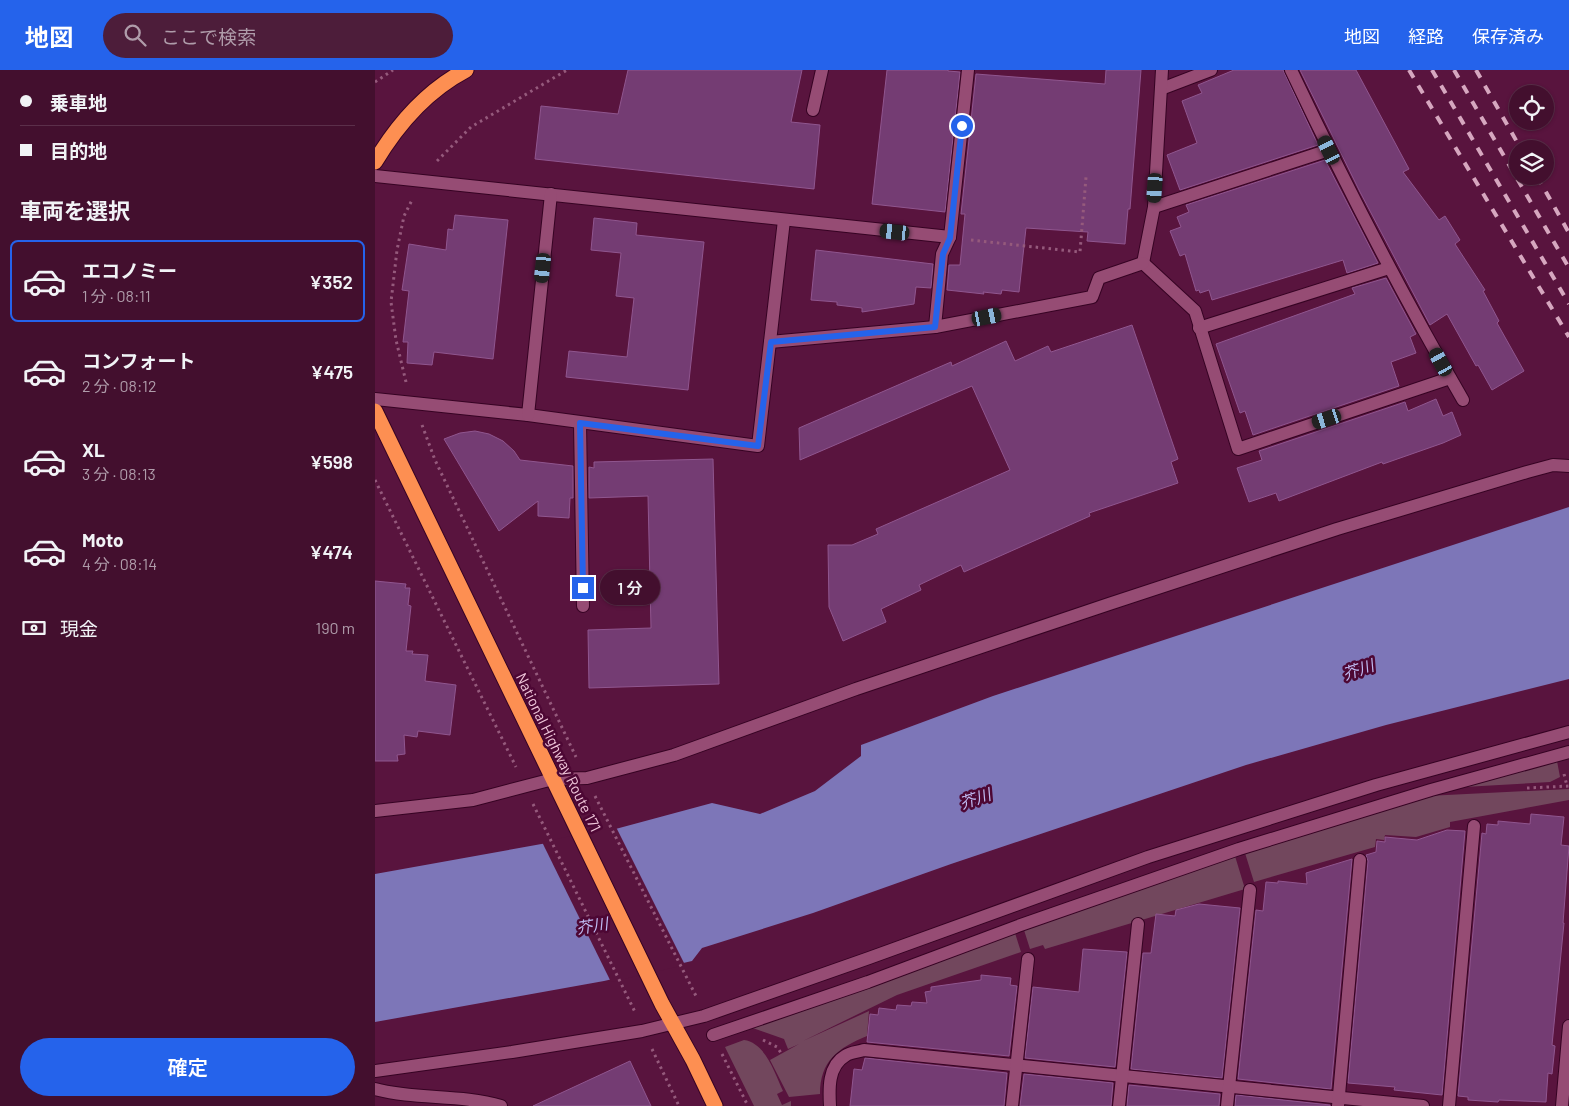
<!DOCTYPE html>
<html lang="ja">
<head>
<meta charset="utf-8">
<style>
	:root { --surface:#430f2e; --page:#4d1d3a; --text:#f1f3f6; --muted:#af9caa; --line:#5b2f4a; --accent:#2563eb }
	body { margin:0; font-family:Barlow,"Noto Sans JP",sans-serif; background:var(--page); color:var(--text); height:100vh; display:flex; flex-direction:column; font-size:19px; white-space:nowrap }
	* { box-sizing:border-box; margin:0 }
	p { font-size:16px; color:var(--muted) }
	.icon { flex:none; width:28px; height:28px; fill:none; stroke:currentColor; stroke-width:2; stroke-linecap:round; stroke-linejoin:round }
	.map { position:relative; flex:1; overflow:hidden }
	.panel { display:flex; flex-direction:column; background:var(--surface); width:375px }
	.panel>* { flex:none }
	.top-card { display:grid; align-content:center; height:110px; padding:0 20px; background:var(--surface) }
	.fabs { position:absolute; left:1134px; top:15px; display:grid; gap:10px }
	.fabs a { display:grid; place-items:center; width:45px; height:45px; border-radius:50%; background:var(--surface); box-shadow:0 1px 4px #0004,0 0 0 1px var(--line); font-size:25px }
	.end { position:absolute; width:22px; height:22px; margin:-11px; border:6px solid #2563eb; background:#fff; box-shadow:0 0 0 2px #fff }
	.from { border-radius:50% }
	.bubble { position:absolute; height:35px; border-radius:18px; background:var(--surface); box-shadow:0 1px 4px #0004,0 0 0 1px var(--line); font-size:16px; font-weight:600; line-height:35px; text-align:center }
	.car { position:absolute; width:15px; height:30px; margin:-15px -8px; border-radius:6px; box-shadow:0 0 4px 1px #0007; background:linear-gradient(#222 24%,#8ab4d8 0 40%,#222 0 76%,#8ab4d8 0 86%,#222 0) }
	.top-card b { display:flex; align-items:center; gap:18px; height:48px; font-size:19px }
	.top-card b+b { border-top:1px solid var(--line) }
	.top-card i { width:12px; height:12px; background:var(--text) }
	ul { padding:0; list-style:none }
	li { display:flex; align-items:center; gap:15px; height:82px; margin:0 10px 8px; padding:0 10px; border:2px solid transparent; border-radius:8px }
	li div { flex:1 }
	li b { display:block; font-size:19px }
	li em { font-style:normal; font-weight:600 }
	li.on { border-color:var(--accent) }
	li>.icon { width:45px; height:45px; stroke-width:1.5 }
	h2 { padding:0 20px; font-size:22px; line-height:60px }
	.pay { display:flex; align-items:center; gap:12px; height:55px; padding:0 20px; font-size:19px }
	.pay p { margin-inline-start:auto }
	.cta { display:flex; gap:10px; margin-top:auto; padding:10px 20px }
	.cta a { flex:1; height:58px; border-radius:30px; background:var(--accent); color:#fff; font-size:20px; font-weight:600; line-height:58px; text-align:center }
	header { display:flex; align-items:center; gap:30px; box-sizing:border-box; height:70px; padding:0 25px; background:var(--accent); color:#fff }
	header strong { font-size:24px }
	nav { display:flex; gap:28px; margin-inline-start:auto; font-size:18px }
	.search { width:350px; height:45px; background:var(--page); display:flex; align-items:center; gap:12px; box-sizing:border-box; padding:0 18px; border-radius:28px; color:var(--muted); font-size:19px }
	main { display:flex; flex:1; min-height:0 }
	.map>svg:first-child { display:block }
	.green { fill:#72475d }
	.water { fill:#7d76b8 }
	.pier { fill:#59143e }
	.building { fill:#743c73; stroke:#90568f }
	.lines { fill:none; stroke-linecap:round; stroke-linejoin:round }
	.minor-casing { stroke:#360323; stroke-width:14 }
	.highway-casing { stroke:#360323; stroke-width:17 }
	.path { stroke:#955a7c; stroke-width:3; stroke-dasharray:2.5 4; stroke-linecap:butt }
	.minor { stroke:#964c74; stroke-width:12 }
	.highway { stroke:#fd8f52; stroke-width:15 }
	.rail { stroke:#d6a7bf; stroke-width:4; stroke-dasharray:9 9; stroke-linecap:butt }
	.route { stroke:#2563eb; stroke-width:6 }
	.labels { text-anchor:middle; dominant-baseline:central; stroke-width:5; stroke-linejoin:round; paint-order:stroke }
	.street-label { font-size:15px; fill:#f0c6da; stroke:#4d0734 }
	.water-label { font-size:16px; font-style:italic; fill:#bebaf1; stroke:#4d0734 }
</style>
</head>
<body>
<header>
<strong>地図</strong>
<div class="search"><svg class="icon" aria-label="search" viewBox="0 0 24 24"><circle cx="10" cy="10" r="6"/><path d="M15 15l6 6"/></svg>ここで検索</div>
<nav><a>地図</a><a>経路</a><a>保存済み</a></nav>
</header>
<main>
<section class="panel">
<div class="top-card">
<b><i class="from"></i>乗車地</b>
<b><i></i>目的地</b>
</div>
<h2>車両を選択</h2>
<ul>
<li class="on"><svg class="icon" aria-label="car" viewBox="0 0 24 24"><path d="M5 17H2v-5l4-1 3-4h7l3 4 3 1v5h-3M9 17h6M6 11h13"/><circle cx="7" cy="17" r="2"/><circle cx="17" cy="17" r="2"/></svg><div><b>エコノミー</b><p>1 分 · 08:11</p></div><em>¥352</em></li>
<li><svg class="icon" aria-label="car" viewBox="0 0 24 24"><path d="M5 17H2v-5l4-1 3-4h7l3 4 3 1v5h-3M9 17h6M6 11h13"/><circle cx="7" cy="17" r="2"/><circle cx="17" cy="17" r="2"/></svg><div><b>コンフォート</b><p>2 分 · 08:12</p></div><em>¥475</em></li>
<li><svg class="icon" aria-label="car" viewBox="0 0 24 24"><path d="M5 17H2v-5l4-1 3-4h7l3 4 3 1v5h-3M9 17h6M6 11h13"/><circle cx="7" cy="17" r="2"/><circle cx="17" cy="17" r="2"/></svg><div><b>XL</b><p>3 分 · 08:13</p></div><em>¥598</em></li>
<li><svg class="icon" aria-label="car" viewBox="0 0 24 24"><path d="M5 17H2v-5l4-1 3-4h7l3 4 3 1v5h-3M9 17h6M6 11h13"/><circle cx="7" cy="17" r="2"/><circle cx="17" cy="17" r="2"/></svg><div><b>Moto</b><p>4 分 · 08:14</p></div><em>¥474</em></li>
</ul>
<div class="pay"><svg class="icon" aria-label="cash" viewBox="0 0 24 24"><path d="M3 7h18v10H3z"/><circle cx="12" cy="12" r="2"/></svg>現金<p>190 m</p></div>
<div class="cta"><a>確定</a></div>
</section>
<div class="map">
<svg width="1194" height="1036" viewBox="0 0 1194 1036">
	<rect width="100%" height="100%" fill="#59143e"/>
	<g class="green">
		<polygon points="1182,691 1185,707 1175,712 1089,717"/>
		<polygon points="1194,719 1194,730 1075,752 1075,757 1041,767 1010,765 1009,770 1001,769 1000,777 879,812 870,783 1052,726"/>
		<polygon points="860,786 870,819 670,879 668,875 655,879 649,860"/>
		<path d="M640,863L646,882L522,925L428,971L494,941L492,966C463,978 445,991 445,1024L414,1027L395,990L424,974L413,979L409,969L375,957Z"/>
		<path d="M369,970C391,973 400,1004 408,1021L402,1024L407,1035L416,1031V1036H379L350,977Z"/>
	</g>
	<polygon class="water" points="1194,437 1194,609 1011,655 871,695 576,794 438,843 327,878 317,891 229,911 0,952 0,804 222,764 337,733 385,744 440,721 486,686 486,675 618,626"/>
	<polygon class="pier" points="241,757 310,895 236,912 167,772"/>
	<g class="building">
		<polygon points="253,0 427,0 416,52 445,55 439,119 160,89 166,36 243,44"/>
		<polygon points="512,0 573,0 573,1 585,2 570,142 497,134"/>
		<polygon points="731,0 766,0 755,139 753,139 750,174 712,171 713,162 651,158 644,222 627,220 626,224 608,222 609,224 572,220 574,195 585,195 590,144 586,144 601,4 730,14"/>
		<polygon points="859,0 908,0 943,75 805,120 792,85 822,73 807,31 827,23 823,15"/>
		<polygon points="925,0 981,0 1034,99 1028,102 1064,150 1070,146 1085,170 1080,174 1110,220 1108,221 1124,251 1122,253 1149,301 1117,320 1103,295 1101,296 1072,244 1055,255 985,122"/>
		<polygon points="950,90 1003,193 972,203 968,190 837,230 834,220 825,223 824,220 821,221 810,184 805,186 795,161 806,157 802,147 814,142 811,135"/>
		<polygon points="80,145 133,150 118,289 59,282 57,295 32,293 33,272 28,272 34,221 27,220 34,174 71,180 73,159 78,160"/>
		<polygon points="219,148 262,153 261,165 329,172 313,320 191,307 194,281 252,287 259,228 241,226 246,183 216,180"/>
		<polygon points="441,180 558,194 556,218 541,217 539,234 487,242 487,238 462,235 462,232 436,230"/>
		<polygon points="1011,208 1041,264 1035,267 1041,283 1016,292 1024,316 878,365 870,341 865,343 841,274 980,224 977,218"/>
		<polygon points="757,255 803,389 796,392 803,413 714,443 715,446 589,502 586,495 544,515 546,520 506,539 511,552 468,571 454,537 453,475 477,475 503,464 501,459 635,400 597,316 425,390 424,358 576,292 577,296 631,271 640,291 673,276 676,282"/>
		<polygon points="1061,329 1068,346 1077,342 1086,365 1068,373 1008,394 1007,392 904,431 901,423 874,432 862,398 887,390 884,381 1030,332 1033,341"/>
		<polygon points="100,361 114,364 128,371 139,381 145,390 198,396 198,428 195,428 194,448 163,446 163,431 124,461 69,369 85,363"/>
		<polygon points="338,389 344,614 214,618 213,560 276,558 273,426 214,428 214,397 219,398 219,392"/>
		<polygon points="0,511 31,514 30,518 35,518 33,535 36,536 31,581 38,581 37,584 53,585 50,611 81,615 75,665 43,661 42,667 29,665 30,684 22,685 23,691 0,691"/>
		<polygon points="1156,744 1189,747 1186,775 1194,776 1188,853 1189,853 1177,975 1180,976 1177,1004 1173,1003 1171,1032 1124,1030 1123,1032 1093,1030 1093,1027 1083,1026 1107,763 1111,764 1112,754 1123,755 1123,751 1155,754"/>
		<polygon points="1072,760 1090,761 1067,1025 1019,1020 1020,1017 973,1013 993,791 991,785 1001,782 1002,771 1010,772 1010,767 1042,770"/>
		<polygon points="977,789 956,1019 863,1009 881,840 888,841 891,812 903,813 903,811 932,814 931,803"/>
		<polygon points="824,834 865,838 847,1008 756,999 768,883 776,883 781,844 800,846 801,840"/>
		<polygon points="708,879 752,882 740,997 650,988 658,917 704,922"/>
		<polygon points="606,905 636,908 635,915 642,916 634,986 492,972 495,944 503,945 504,938 521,940 522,935 536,936 537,932 552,933 550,922 556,921 556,917 606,910"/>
		<polygon points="490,988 632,1003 629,1036 475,1036 479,999 487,1000"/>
		<polygon points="255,991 276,1036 158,1036"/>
		<polygon points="649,1004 738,1013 736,1036 645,1036"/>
		<polygon points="754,1015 845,1024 844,1036 752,1036"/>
		<polygon points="861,1025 955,1035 955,1036 860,1036"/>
	</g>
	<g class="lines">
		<defs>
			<g id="minor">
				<path d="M916,0C969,112 1026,223 1088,330"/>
				<polyline points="786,19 836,0"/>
				<polyline points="438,40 447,0"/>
				<polyline points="0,106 575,167"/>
				<polyline points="779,137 954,80"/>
				<polyline points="768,193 820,241 863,379 1075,308"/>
				<polyline points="768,193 779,137 787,0"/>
				<polyline points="560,257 567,184 575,167 593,0"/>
				<polyline points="824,258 1014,198"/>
				<polyline points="395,272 560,257 717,227 724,208 768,193"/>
				<polyline points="0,329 153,345 383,376 409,150"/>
				<polyline points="153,345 176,124"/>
				<polyline points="205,353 208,536"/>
				<polyline points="0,741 98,730 178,709 212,708 299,685 481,619 734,534 962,459 1152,402 1178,395 1194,396"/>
				<polyline points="338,965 493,912 643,856 864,779 1056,720 1194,682"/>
				<polyline points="0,1001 137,982 267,961 329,946 494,888 773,787 1001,715 1194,662"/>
				<path d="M0,1019C41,1030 85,1024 126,1036"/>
				<path d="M455,1036C454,1019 453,996 470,986C475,982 483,982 489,980L1048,1036"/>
				<polyline points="637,1036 653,889"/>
				<polyline points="744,1036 763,854"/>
				<polyline points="852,1036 875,820"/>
				<polyline points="963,1036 985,790"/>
				<polyline points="1074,1036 1099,756"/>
				<polyline points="1187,1036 1194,956"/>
			</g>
			<g id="highway">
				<path d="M0,92C22,55 53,20 91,0"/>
				<polyline points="0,341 287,934 318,990 340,1036"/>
			</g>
		</defs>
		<use href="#minor" class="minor-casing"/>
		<use href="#highway" class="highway-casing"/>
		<g class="path">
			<polyline points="0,12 18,0"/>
			<polyline points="62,91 96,57 192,0"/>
			<polyline points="596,170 705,182 711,107"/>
			<polyline points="31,312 21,270 16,232 22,180 29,146 37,130"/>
			<polyline points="47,355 60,390 201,687"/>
			<polyline points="0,410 141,697"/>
			<polyline points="1189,704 1192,716"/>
			<polyline points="1152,718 1194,716"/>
			<polyline points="220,726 321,926"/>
			<polyline points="158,734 260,942"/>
			<polyline points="388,970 402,977 406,983"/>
			<polyline points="277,979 304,1036"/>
			<polyline points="347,984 373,1036"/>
		</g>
		<use href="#minor" class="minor"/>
		<use href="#highway" class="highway"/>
		<g class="rail">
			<polyline points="1034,0 1194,267"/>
			<polyline points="1057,0 1194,234"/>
			<polyline points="1079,0 1194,198"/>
			<polyline points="1101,0 1146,79"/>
			<polyline points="1162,106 1194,163"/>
		</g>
	</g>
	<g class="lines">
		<polyline class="route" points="208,518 205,353 383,376 396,272 560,257 568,184 575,168 587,56"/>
	</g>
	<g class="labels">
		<g class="street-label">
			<text transform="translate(184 682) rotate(64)">National Highway Route 171</text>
		</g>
		<g class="water-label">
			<text transform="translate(983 599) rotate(-19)">芥川</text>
			<text transform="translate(600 728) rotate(-19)">芥川</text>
			<text transform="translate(217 855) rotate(-9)">芥川</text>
		</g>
	</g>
</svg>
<div class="fabs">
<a><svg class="icon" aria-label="locate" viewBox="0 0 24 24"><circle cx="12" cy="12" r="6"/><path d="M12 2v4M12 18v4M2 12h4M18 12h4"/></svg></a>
<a><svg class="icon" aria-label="layers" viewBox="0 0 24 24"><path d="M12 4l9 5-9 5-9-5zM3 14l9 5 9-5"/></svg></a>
</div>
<i class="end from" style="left:587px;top:56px"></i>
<i class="end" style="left:208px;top:518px"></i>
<div class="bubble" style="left:225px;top:500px;width:60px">1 分</div>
<i class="car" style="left:954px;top:80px;rotate:334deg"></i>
<i class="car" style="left:780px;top:118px;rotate:184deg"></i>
<i class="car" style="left:520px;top:162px;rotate:276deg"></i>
<i class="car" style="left:168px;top:198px;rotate:186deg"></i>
<i class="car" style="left:612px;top:247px;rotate:79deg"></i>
<i class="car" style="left:1066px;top:292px;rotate:331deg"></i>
<i class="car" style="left:952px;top:349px;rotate:252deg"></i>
</div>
</main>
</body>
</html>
